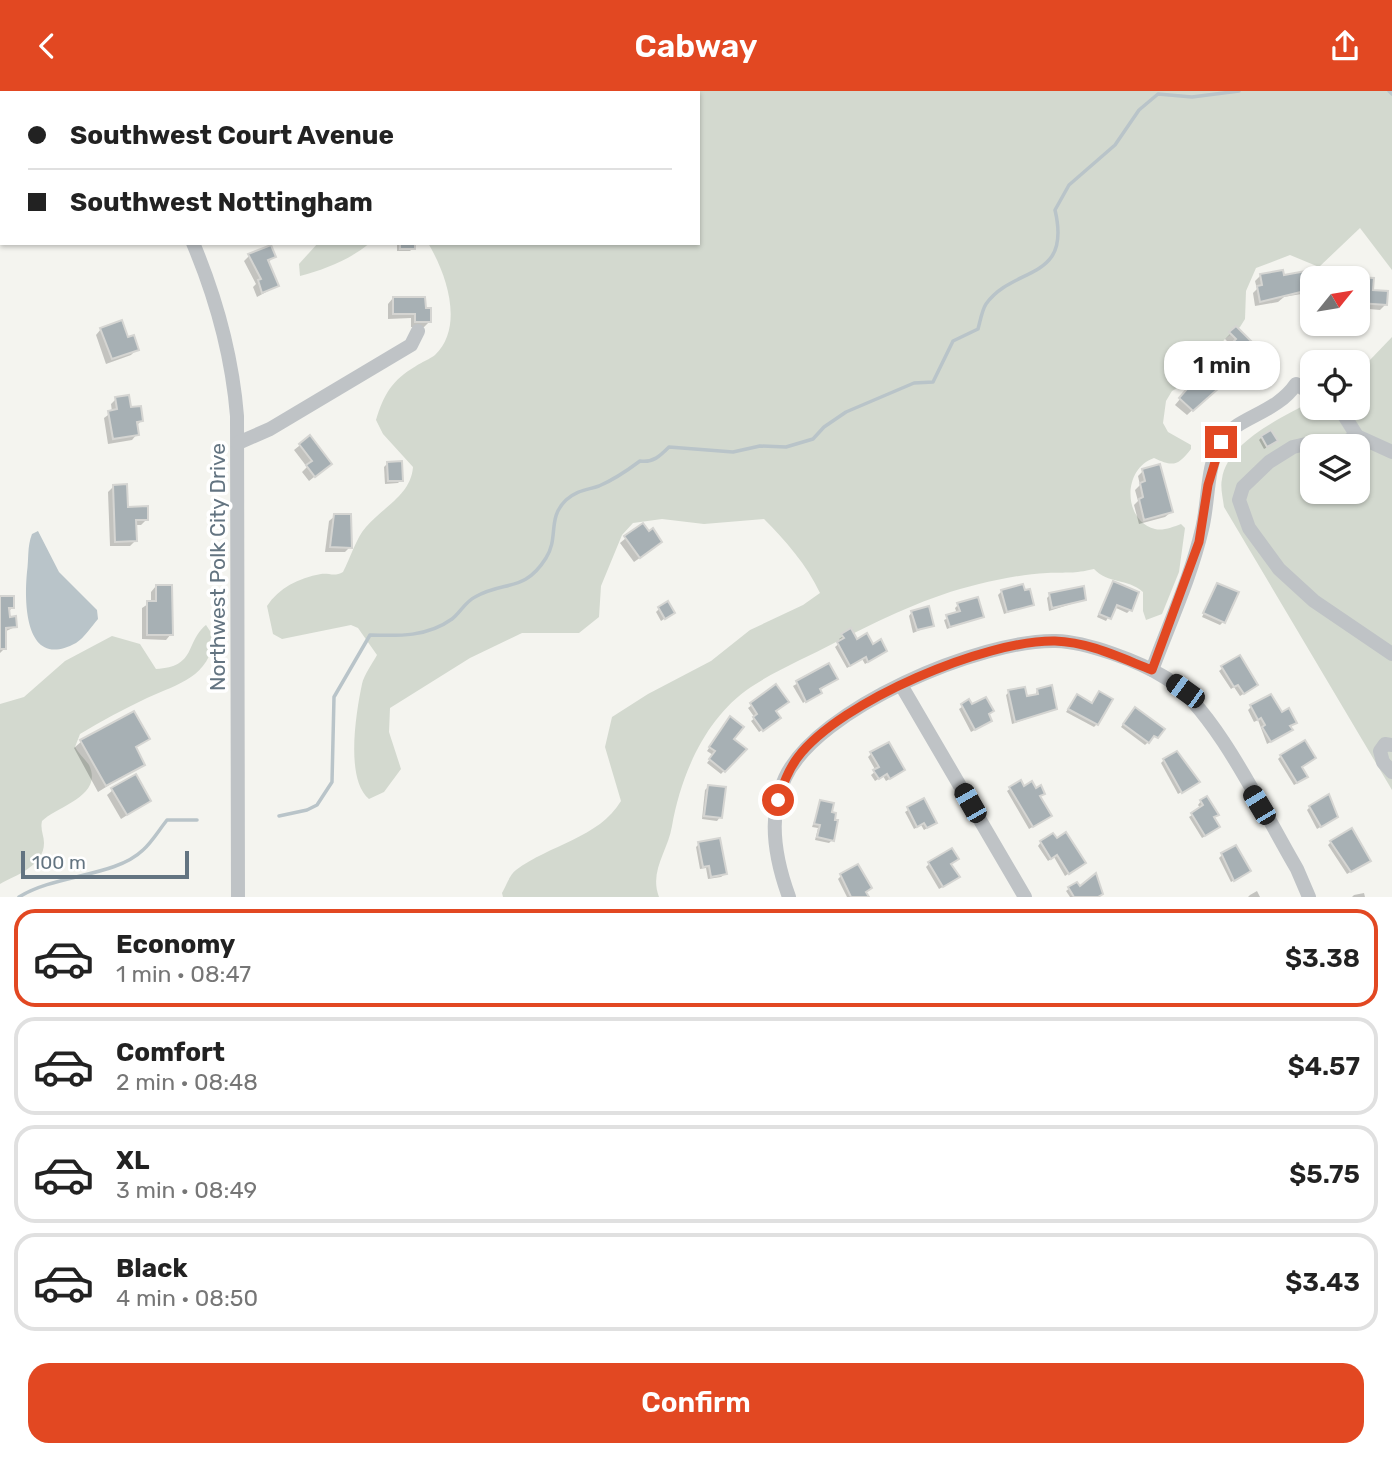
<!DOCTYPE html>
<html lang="en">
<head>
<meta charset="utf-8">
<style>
	:root { --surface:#fff; --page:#f6f6f6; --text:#222; --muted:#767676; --line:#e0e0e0; --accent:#e24822 }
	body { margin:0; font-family:Rubik,sans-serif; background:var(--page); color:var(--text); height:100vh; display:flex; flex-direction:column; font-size:26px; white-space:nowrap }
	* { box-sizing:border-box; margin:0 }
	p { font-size:23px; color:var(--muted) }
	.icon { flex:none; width:38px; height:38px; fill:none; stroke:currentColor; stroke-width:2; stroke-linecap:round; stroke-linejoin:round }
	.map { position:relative; height:806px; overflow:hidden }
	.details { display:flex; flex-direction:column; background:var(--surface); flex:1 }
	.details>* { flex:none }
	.guide { position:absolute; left:0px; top:0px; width:700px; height:154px; box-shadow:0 2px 5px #0004; display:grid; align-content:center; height:154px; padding:0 28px; background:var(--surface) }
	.needle { width:46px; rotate:60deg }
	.fabs { position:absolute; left:1300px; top:175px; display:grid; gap:14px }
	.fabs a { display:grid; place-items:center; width:70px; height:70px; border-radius:14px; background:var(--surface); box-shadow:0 2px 5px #0004; font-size:35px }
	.scale { position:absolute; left:21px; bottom:18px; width:168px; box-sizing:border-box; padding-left:7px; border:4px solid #637481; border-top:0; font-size:19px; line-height:24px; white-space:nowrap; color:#637481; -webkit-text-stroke:5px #fff; paint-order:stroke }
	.end { position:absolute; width:32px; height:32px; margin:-16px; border:9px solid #e24822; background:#fff; box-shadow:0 0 0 4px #fff }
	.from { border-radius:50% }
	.bubble { position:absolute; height:49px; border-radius:21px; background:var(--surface); box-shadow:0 2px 5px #0004; font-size:23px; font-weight:600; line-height:49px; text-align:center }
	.car { position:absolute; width:21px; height:42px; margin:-21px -10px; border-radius:9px; box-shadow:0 0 5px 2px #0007; background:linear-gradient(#222 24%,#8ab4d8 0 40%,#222 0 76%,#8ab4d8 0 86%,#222 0) }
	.guide b { display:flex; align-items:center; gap:24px; height:66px; font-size:26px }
	.guide b+b { border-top:2px solid var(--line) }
	.guide i { width:18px; height:18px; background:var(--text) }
	ul { padding:12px 0 0; list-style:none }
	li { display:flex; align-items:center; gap:21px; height:98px; margin:0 14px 10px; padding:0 14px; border:4px solid var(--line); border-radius:21px }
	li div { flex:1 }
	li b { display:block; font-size:26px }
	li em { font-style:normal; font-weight:600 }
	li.on { border-color:var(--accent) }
	li>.icon { width:63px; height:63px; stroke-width:1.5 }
	.primary-button { display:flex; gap:14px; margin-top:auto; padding:14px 28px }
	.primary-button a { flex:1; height:80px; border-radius:21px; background:var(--accent); color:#fff; font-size:28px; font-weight:600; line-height:80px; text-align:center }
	header { display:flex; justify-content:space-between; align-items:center; height:91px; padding:0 28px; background:var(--accent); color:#fff; font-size:32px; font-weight:600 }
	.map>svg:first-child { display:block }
	.green { fill:#d3d9cf; fill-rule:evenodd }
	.water { fill:#b9c4c9 }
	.shadow { fill:#0003 }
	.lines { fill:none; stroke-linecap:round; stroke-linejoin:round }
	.stream { stroke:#b9c4c9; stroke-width:3.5 }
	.building { fill:#a7b0b4; stroke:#d5d5d2; stroke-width:2 }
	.minor { stroke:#bfc3c6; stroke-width:14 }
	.route { stroke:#e24822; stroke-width:9 }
	.labels { text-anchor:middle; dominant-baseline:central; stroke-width:7; stroke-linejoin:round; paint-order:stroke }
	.street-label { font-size:21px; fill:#637481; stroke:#fff }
</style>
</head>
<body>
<header><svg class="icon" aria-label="back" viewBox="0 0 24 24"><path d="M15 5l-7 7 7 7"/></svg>Cabway<svg class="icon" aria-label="share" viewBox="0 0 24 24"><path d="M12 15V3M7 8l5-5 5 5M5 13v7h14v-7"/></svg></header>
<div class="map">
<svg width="1392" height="806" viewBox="0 0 1392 806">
	<rect width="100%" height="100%" fill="#f4f4ef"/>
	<g class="green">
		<path d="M591,0H1392V179L1360,137L1319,176L1290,164L1256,177L1246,200L1245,228L1240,236L1225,248L1188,291L1172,300L1166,310L1163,332L1168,341L1191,354V358C1178,375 1173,376 1154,367C1122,378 1123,430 1155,438C1163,440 1173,436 1181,433L1185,437L1179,481L1162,523L1146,529L1143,520V501C1127,487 1108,493 1094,478C1073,483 1067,481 1047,482C1025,483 1000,488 979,493C928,505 882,528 836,551C808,566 778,578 751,596C706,626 681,683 672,735C668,760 649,780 659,806H503L502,802C506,795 510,783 516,779C549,754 599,747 621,710L605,656L612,626L648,603L711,570L750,539L803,514L820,502C807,474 785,449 764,428L704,433L662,428L633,432L622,444L601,495L599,526L579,542H522L470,567L390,617L389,641L401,678L384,701L369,708C345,688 356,622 362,593C364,584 372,573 377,564L358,537L351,534L282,548L273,543L267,515C279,497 298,487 321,483C329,482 335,486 343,481C350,468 356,447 366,436C383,416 411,404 413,376L383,343L376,329C384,303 392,289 416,275C422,271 430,268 435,264C465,235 446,182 428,152H698V2Z"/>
		<path d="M318,152H370C349,169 326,178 300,185L299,173Z"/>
		<path d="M1392,246V699L1224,416C1223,407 1220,396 1222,388C1227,351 1283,326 1312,310V317H1358V276L1369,270ZM1312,355H1358V401H1312Z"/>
		<path d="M206,534L214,546C210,586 178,593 147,607C124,618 101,630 80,643L75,656C79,663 85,668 89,674C104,705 57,715 42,730C40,739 44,744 44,752C44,775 16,784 0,793V613L24,606L65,570L112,545L140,553L156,578C197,576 185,551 206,534Z"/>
	</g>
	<path class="water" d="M38,440L59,481L97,519L98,528C92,535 84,547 76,552C25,580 24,512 27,481C29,467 27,456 32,443Z"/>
	<g class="shadow">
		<polygon points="243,0 295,0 241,2"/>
		<polygon points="302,0 327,0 301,2"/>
		<polygon points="397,152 413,152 413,157 410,160 397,160"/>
		<polygon points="249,165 274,165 268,172 277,195 257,206 253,196 256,193 244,170"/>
		<polygon points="1261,184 1282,186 1307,198 1301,203 1284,206 1278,211 1255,215 1253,202 1257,198 1255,190"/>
		<polygon points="1358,188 1385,214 1380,219 1358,217"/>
		<polygon points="393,207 424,219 430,230 424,236 411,236 411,227 388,228 388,213"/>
		<polygon points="1236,237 1256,257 1223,293 1209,278 1232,255 1225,248"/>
		<polygon points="101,238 127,248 137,258 131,264 106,273 96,244"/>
		<polygon points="1196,289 1216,297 1187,324 1175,314"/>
		<polygon points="116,308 142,329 136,335 137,343 132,349 108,353 104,327 112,321 111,313"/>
		<polygon points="1262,346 1273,353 1264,358 1259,349"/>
		<polygon points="309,347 324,378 309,390 302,381 307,376 294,359"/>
		<polygon points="387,373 401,389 398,392 385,393 384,376"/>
		<polygon points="1143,380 1171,421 1165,426 1139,433 1134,414 1138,410 1135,399 1140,394 1138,385"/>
		<polygon points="114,395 126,418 147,428 141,434 135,434 135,450 130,455 110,455 108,401"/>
		<polygon points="335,425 350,456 345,461 325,461 329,430"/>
		<polygon points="626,447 655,456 634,471 620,452"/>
		<polygon points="1113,492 1130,519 1127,522 1114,516 1106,530 1097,526"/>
		<polygon points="1218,494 1223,531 1220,534 1202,526"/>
		<polygon points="156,495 171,543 166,549 142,548 142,517 151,511 151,501"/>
		<polygon points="1002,500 1032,513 1004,523 998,504"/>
		<polygon points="1050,504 1084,509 1049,520 1047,507"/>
		<polygon points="0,507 13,516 8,521 8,528 15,536 4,541 5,557 0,562"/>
		<polygon points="958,514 982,525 947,538 944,529 957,523 955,517"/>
		<polygon points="659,518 673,522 661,530 656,521"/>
		<polygon points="912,521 932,534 913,542 909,525"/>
		<polygon points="851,540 857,550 882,563 865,573 862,568 847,577 835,556 841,551 839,548"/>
		<polygon points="828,575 835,588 803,612 793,595"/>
		<polygon points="1223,577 1253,597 1240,605 1234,596 1231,598 1219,580"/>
		<polygon points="776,596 776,630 759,641 751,630 755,627 748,617"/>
		<polygon points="1037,599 1055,618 1012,633 1006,604 1009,601 1025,607 1035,606"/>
		<polygon points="1077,605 1097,633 1094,636 1066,621"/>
		<polygon points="969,611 987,624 987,632 971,641 959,618"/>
		<polygon points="1251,616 1281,624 1295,631 1287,642 1267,653 1258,629 1254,631 1248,619"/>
		<polygon points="1132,621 1162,638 1145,654 1121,636"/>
		<polygon points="727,630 732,649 744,658 721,683 707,672 713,664 707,660"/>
		<polygon points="147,648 135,658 143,673 98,701 74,657 82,650"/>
		<polygon points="871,663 900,682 886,690 883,685 875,690 871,684 876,680 868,666"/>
		<polygon points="1281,665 1300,676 1303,689 1294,694 1278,668"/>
		<polygon points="1164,669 1194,694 1178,703 1161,672"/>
		<polygon points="709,695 720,726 717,730 702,728 705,699"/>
		<polygon points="1011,697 1043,702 1039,706 1046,728 1029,738 1007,700"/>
		<polygon points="113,699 149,710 121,728 107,704"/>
		<polygon points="923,710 935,732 924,739 921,734 914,738 905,721"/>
		<polygon points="1201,710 1212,727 1215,739 1202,747 1189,726 1201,718 1198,714"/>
		<polygon points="821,711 832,714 832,749 829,752 815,749 818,737 812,736"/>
		<polygon points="1310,716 1332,729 1317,738 1307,719"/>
		<polygon points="1041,751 1080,775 1065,785 1054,766 1048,770 1038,755"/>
		<polygon points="1331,751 1369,770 1347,783 1328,754"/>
		<polygon points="699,753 725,783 721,786 708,788 706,777 700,778 696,756"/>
		<polygon points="1222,764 1245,783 1231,791 1219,767"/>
		<polygon points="929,773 950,773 955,789 939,798 926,776"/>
		<polygon points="841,785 864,801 867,806 847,806 838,788"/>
		<polygon points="1070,797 1097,806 1070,806 1066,800"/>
		<polygon points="1257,800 1260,806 1248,806 1250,804"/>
		<polygon points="1364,802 1365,806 1352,806 1354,804"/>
	</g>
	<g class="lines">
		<g class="stream">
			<polyline points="1389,0 1392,3"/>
			<path d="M279,725L307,719L317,714L332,691L334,606L370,544C399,545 427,546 452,528C460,522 465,511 475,506C505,489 524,502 546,467C559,447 547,427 566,409C577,399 587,399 599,395C613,389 628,379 640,370C653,372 660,365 669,356L733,361L760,355L786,356L813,348L824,336L846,321L914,292L933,291L953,250L978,238C980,231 982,219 986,213C1014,174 1072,191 1055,119L1069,94L1115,54L1139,19L1158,3L1192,6L1239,0"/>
			<path d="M19,806C56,783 115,786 143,759C152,751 159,739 167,729H197"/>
		</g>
	</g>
	<g class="building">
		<rect x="400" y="152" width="15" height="6"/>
		<polygon points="271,154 276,166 268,169 279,195 262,202 258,189 261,188 248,163"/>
		<polygon points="1283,179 1284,184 1306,180 1309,199 1260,211 1257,195 1262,194 1260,183"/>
		<polygon points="1352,186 1374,187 1373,199 1388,200 1387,214 1358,212 1358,187"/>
		<polygon points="393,206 425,206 426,217 431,217 431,231 415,231 415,223 393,223"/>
		<polygon points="122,229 128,246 134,244 139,259 112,268 100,237"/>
		<polygon points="1236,235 1258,257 1230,289 1212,272 1236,248 1229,241"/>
		<polygon points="1201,282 1219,297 1193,320 1179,307"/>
		<polygon points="129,304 131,316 141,315 143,330 137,331 139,344 113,348 108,320 117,318 115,306"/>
		<polygon points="1271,339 1278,350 1267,356 1261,345"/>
		<polygon points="310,344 332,373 315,386 306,374 312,370 299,353"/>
		<polygon points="402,370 403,390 388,390 387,371"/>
		<polygon points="1160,373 1173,421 1144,429 1139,408 1143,406 1140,392 1145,390 1142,378"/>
		<polygon points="127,393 128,416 148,415 148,429 136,429 137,450 115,451 113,394"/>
		<polygon points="334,423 351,423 352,457 330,456"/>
		<polygon points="643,432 649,440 653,437 662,451 640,467 624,445"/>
		<polygon points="1113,490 1139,501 1132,520 1117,514 1111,528 1099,523"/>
		<polygon points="1217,492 1239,501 1225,532 1203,522"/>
		<polygon points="1023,493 1025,499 1030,498 1034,514 1007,521 1001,499"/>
		<polygon points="156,494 172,494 173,544 147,544 147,510 156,510"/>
		<polygon points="1084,495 1086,509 1052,517 1049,502"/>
		<polygon points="0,505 14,505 14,517 9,517 10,526 16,525 17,536 6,537 6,558 0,558"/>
		<polygon points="978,506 984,526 950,536 946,524 960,520 957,512"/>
		<polygon points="668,510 675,522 665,528 658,516"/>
		<polygon points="929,515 934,535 917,539 911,520"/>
		<polygon points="851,537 857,548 867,542 873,553 881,548 887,560 868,571 866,566 850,575 837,551 844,547 841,543"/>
		<polygon points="1240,564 1258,594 1244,603 1238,594 1234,596 1221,575"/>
		<polygon points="829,572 838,588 820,598 822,602 806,611 796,590"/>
		<polygon points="776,593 789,611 776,620 781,627 763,640 753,626 757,623 750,612"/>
		<polygon points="1052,594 1057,618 1015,631 1008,599 1025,596 1027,605 1038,603 1037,598"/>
		<polygon points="1099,600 1113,608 1098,634 1068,618 1077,603 1092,612"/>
		<polygon points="1271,603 1282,621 1289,617 1297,632 1290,635 1293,639 1271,651 1262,636 1265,634 1261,627 1258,629 1250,614"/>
		<polygon points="986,606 994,620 989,623 992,630 975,639 961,613 969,608 972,613"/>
		<polygon points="1135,616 1165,638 1158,647 1154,645 1149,652 1123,633"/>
		<polygon points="134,620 150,648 136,656 145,674 106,695 80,649"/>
		<polygon points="730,625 744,636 734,648 747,658 725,681 709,668 715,660 709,656"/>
		<polygon points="1305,649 1316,667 1302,676 1308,686 1297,692 1280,664"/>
		<polygon points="889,651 905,679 890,688 887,683 879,688 873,679 879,676 870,661"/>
		<polygon points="1177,660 1200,691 1182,702 1163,668"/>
		<polygon points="136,683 151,710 127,724 111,697"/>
		<polygon points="1021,689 1024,695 1032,690 1036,697 1041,694 1045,703 1040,705 1052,725 1033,736 1009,696"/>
		<polygon points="708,694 726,696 722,727 704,725"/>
		<polygon points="1329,703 1338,726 1321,736 1309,715"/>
		<polygon points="1207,705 1219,724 1214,726 1220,736 1205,745 1191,722 1203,714 1200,709"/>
		<polygon points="924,707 937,732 927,737 924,732 917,736 907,716"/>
		<polygon points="820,709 834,712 832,721 836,722 835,729 838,729 834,750 817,746 820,734 814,733"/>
		<polygon points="1352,737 1371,770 1351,781 1330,750"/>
		<polygon points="1066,741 1086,772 1069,783 1057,764 1051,768 1040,750 1053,742 1057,747"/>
		<polygon points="720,747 727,783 711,786 709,775 703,776 698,751"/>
		<polygon points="1236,754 1251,780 1234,790 1221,762"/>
		<polygon points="952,757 959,768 951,773 960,786 943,796 928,771"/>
		<polygon points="858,773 872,797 866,801 869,806 851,806 840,783"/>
		<polygon points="1096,782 1103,803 1098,806 1074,806 1068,796 1077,791 1080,795"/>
	</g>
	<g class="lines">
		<g class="minor">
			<polyline points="154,2 155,0"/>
			<polyline points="0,71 2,70"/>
			<path d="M193,152C217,209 232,264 237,325L238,806"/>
			<polyline points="1335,317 1342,321 1357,345 1392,361"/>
			<polyline points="238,352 270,338 411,254 418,240"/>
			<polyline points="1313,355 1306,353 1293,356 1269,371 1243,396 1239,409 1249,437 1279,478 1314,510 1392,563"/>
			<polyline points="1336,355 1357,345"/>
			<path d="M1152,579C1169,533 1191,486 1202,438C1209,410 1206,376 1221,350C1236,326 1276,323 1296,293L1312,303"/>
			<polyline points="901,594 1025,806"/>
			<polyline points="1392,654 1385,653 1380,660 1383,671 1392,681"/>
			<path d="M789,806C775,768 767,725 785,687C817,617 982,548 1056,550C1087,551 1139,570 1166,587C1215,617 1266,726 1297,778L1309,806"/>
		</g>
	</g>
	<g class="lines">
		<path class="route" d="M778,709C783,694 788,679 798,666C841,610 985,549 1055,550C1089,551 1121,567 1152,579L1199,451L1208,394L1221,351"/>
	</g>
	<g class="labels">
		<g class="street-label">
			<text transform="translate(217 476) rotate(-90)">Northwest Polk City Drive</text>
		</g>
	</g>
</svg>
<div class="fabs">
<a><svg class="needle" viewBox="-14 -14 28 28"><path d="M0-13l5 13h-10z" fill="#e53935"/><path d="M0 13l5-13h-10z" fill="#767676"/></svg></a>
<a><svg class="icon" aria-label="locate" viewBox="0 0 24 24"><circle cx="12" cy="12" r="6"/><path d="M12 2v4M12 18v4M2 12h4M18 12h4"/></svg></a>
<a><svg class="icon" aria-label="layers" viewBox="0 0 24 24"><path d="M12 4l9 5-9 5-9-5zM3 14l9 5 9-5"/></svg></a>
</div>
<div class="scale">100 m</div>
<i class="end from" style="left:778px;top:709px"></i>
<i class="end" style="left:1221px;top:351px"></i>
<div class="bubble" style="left:1164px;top:250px;width:116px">1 min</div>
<i class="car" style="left:1185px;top:600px;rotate:306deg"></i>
<i class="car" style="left:970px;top:712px;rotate:330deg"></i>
<i class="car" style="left:1259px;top:714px;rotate:329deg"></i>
<div class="guide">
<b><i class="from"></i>Southwest Court Avenue</b>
<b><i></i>Southwest Nottingham</b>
</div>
</div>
<section class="details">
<ul>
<li class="on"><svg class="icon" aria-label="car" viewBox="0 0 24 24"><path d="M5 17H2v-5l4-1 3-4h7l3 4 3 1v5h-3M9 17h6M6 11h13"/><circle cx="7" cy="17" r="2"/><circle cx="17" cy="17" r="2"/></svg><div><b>Economy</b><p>1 min · 08:47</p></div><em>$3.38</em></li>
<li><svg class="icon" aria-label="car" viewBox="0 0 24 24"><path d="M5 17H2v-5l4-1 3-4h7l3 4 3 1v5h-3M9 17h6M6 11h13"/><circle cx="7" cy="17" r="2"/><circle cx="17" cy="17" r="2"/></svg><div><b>Comfort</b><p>2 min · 08:48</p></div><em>$4.57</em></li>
<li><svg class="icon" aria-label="car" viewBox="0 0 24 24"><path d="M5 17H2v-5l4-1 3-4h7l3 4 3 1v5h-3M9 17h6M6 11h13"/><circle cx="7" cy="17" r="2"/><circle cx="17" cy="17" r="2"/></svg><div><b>XL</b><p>3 min · 08:49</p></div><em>$5.75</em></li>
<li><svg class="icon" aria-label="car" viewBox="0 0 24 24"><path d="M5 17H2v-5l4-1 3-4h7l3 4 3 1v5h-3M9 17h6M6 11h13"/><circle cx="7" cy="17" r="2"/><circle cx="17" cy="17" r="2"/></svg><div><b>Black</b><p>4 min · 08:50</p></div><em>$3.43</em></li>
</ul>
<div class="primary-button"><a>Confirm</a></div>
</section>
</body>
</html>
